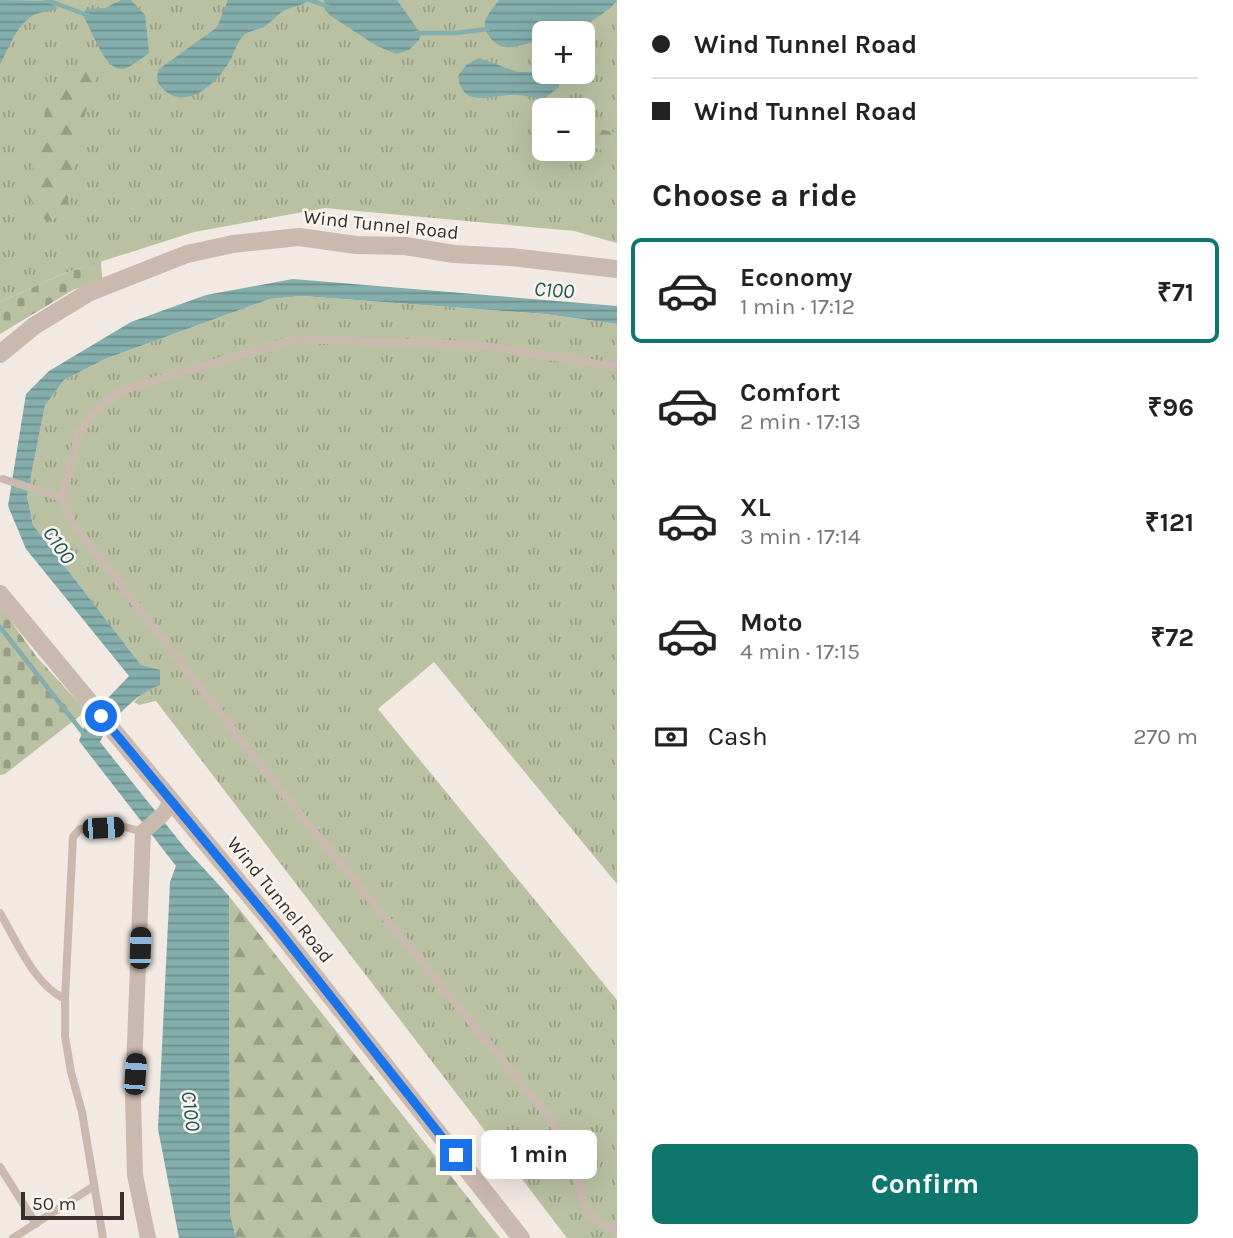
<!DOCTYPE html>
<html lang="en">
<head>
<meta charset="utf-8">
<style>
	:root { --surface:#fff; --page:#f6f6f6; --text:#222; --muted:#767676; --line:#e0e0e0; --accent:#0f766e }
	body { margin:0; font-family:Karla,sans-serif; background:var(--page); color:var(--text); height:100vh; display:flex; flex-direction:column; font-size:26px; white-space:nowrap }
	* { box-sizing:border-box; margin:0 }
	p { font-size:23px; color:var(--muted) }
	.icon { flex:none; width:38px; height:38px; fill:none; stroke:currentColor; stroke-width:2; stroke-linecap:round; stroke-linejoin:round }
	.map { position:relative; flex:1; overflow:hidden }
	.details { display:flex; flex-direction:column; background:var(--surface); width:616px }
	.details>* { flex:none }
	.hud { display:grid; align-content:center; height:154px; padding:0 35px; background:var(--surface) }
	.controls { position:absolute; left:532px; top:21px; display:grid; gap:14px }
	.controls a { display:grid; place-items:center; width:63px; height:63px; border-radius:10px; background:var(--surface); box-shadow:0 7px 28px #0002; font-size:35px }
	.scale { position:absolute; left:21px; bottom:18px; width:103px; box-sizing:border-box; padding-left:7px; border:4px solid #3a2f2c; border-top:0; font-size:19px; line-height:24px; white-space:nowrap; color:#3a2f2c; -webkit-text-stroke:5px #faf4ef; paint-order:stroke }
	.end { position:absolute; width:32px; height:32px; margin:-16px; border:9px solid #1a73e8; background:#fff; box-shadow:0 0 0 4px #fff }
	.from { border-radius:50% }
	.bubble { position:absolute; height:49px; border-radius:10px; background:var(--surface); box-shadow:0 7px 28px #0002; font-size:23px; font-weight:700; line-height:49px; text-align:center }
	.car { position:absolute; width:21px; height:42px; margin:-21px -10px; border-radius:9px; box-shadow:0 0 5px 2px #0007; background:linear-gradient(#222 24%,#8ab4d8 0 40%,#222 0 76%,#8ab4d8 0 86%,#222 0) }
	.hud b { display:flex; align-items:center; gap:24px; height:66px; font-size:26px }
	.hud b+b { border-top:2px solid var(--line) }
	.hud i { width:18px; height:18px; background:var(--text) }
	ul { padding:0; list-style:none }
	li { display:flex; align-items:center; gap:21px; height:105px; margin:0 14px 10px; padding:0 21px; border:4px solid transparent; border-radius:10px }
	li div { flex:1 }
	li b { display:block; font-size:26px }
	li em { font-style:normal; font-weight:700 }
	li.active { border-color:var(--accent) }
	li>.icon { width:63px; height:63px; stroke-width:1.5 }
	h2 { padding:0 35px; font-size:32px; line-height:84px }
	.pay { display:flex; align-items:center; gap:18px; height:77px; padding:0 35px; font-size:26px }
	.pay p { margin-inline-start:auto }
	.button { display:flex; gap:14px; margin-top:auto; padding:14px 35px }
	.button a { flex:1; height:80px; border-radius:10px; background:var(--accent); color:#fff; font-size:28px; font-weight:700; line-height:80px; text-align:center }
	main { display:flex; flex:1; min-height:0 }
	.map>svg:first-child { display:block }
	.grass { fill:url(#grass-tufts); fill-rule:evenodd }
	.forest { fill:url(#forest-firs) }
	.cemetery { fill:url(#cemetery-stones) }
	.water { fill:url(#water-rules) }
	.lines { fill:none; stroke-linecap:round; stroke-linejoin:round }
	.stream { stroke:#83aeac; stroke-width:4.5 }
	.service { stroke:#cab9af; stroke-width:8 }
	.minor { stroke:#cab9af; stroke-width:16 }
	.tertiary { stroke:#cab9af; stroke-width:18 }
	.route { stroke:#1a73e8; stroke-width:9 }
	.labels { text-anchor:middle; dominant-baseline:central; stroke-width:5; stroke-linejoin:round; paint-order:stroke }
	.street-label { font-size:19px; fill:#3a2f2c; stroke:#faf4ef }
	.water-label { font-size:21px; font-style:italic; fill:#245958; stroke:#faf4ef }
</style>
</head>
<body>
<main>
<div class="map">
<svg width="617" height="1238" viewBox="0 0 617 1238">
	<defs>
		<pattern id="grass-tufts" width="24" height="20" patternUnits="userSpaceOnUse" patternTransform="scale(1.75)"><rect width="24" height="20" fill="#bac1a3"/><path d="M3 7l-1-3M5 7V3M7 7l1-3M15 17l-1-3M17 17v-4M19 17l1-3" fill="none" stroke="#989d85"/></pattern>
		<pattern id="forest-firs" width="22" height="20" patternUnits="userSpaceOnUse" patternTransform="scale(1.75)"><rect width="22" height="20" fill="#bac1a3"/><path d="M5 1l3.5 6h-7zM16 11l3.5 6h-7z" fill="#989d85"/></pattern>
		<pattern id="cemetery-stones" width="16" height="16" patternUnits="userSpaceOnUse" patternTransform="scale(1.75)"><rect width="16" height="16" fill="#bac1a3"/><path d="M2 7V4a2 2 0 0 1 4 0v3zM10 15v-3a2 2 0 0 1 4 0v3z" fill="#989d85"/></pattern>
		<pattern id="water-rules" width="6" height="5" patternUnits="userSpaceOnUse" patternTransform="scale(1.75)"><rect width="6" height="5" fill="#83aeac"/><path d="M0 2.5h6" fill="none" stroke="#6c8e8c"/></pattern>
	</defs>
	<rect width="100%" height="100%" fill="#f2e9e3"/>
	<g class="grass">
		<path d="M0,0H617V243L574,231L325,208L194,232L65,273L0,302ZM544,33H583V72H544ZM544,110H583V149H544Z"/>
		<polygon points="302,296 545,314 617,324 617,884 434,662 378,709 617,1000 617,1238 567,1238 156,701 139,705 134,702 147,689 141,665 33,525 27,496 45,404 64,380 105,359 270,299"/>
	</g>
	<g class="forest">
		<polygon points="78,63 97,71 77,144 73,181 64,214 47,222 27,196 46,108"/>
		<polygon points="583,125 617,133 617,154 583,145"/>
		<polygon points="229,896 500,1238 236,1238 230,1214"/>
	</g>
	<g class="cemetery">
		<polygon points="101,261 102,280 73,290 0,334 0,302 65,273"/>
		<polygon points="0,606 36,656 86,711 5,774 0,775"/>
	</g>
	<g class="water">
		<path d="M0,0L56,1L54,10C47,12 38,12 32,16C16,26 8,49 0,65Z"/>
		<path d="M121,0H131L145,15L149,53C142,58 134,65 126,68C105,76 92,28 83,16L86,9L105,8Z"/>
		<path d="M228,0H310C301,6 295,6 285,10C277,14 272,22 264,27C258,30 250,30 244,35C237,42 235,51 231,59C219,81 186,114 162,88C156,82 156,77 159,69L212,31L217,27Z"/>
		<polygon points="324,0 397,0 421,34 419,40 409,50 396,54 377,46 331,16 325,10"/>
		<path d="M499,0H617V1L609,9L575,33H544V38C532,42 518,48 505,47C499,46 495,43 491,39C478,22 488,15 499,0Z"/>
		<path d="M479,58L518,72H551L559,81V87L544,99C534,98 524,95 515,95C493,94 462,110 458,76L466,65Z"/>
		<path d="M293,279L617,306V324L545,314L302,296L270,299L105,359L64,380L45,405L27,496L33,525L141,665L160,670V685C137,693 110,720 100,742L185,848L229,896L230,1214L236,1238H179L158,1129L170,882L176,866L79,741L86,721L129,676L26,549L8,506L26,394L49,371L131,322L206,295Z"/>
	</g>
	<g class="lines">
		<g class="stream">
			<polyline points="46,0 90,16"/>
			<polyline points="309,0 329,7"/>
			<polyline points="416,33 456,33 488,29"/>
			<polyline points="0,627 84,734"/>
		</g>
		<g class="service">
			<polyline points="617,367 479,345 294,339 120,391 98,408 79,433 62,498 72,522 276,785 541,1107 569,1146 584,1205 594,1219 617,1233"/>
			<polyline points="3,479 62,498"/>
			<path d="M0,913C17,941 34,985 65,999"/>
			<polyline points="0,1167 36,1224"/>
			<polyline points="13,1238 94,1186"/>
			<polyline points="103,1238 82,1112 71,1072 65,1036 65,999 73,837 80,829 125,827 143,832"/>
		</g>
		<polyline class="minor" points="148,1238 135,1175 133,1097 143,832 163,814 172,802"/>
		<g class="tertiary">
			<polyline points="0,354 34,326 88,293 187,254 233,244 299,237 356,245 405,246 454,254 511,257 617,269"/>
			<polyline points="0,594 275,926 521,1238"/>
		</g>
	</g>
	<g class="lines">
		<polyline class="route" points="101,716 275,926 456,1155"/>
	</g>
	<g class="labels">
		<g class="street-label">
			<text transform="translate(381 225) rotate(6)">Wind Tunnel Road</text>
			<text transform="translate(280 900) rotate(51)">Wind Tunnel Road</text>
		</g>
		<g class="water-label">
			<text transform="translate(554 290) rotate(4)">C100</text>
			<text transform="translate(59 545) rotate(56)">C100</text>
			<text transform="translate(191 1111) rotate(83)">C100</text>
		</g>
	</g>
</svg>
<div class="controls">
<a>+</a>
<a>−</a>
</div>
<div class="scale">50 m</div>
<i class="end from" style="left:101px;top:716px"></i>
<i class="end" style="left:456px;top:1155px"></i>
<div class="bubble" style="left:481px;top:1130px;width:116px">1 min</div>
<i class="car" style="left:103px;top:828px;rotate:87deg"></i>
<i class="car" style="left:140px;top:948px;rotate:2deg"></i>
<i class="car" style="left:135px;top:1074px;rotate:4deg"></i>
</div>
<section class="details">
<div class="hud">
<b><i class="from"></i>Wind Tunnel Road</b>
<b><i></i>Wind Tunnel Road</b>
</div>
<h2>Choose a ride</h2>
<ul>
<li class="active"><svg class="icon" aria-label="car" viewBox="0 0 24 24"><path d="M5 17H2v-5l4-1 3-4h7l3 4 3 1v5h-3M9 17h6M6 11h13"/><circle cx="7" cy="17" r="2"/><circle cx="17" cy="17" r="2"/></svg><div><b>Economy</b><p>1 min · 17:12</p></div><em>₹71</em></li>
<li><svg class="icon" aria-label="car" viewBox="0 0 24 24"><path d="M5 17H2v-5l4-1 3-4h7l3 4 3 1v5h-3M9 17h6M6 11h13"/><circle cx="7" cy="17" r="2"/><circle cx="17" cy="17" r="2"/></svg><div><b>Comfort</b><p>2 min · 17:13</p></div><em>₹96</em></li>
<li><svg class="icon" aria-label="car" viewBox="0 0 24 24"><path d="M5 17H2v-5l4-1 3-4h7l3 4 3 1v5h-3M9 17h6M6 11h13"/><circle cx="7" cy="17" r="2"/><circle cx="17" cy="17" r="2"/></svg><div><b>XL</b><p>3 min · 17:14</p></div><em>₹121</em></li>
<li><svg class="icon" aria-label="car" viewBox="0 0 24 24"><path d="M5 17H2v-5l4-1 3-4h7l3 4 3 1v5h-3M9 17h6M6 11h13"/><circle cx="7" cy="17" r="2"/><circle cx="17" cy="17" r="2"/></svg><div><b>Moto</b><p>4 min · 17:15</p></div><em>₹72</em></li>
</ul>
<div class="pay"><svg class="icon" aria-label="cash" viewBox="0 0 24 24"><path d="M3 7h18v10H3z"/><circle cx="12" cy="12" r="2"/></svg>Cash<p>270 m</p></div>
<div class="button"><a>Confirm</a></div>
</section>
</main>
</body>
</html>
